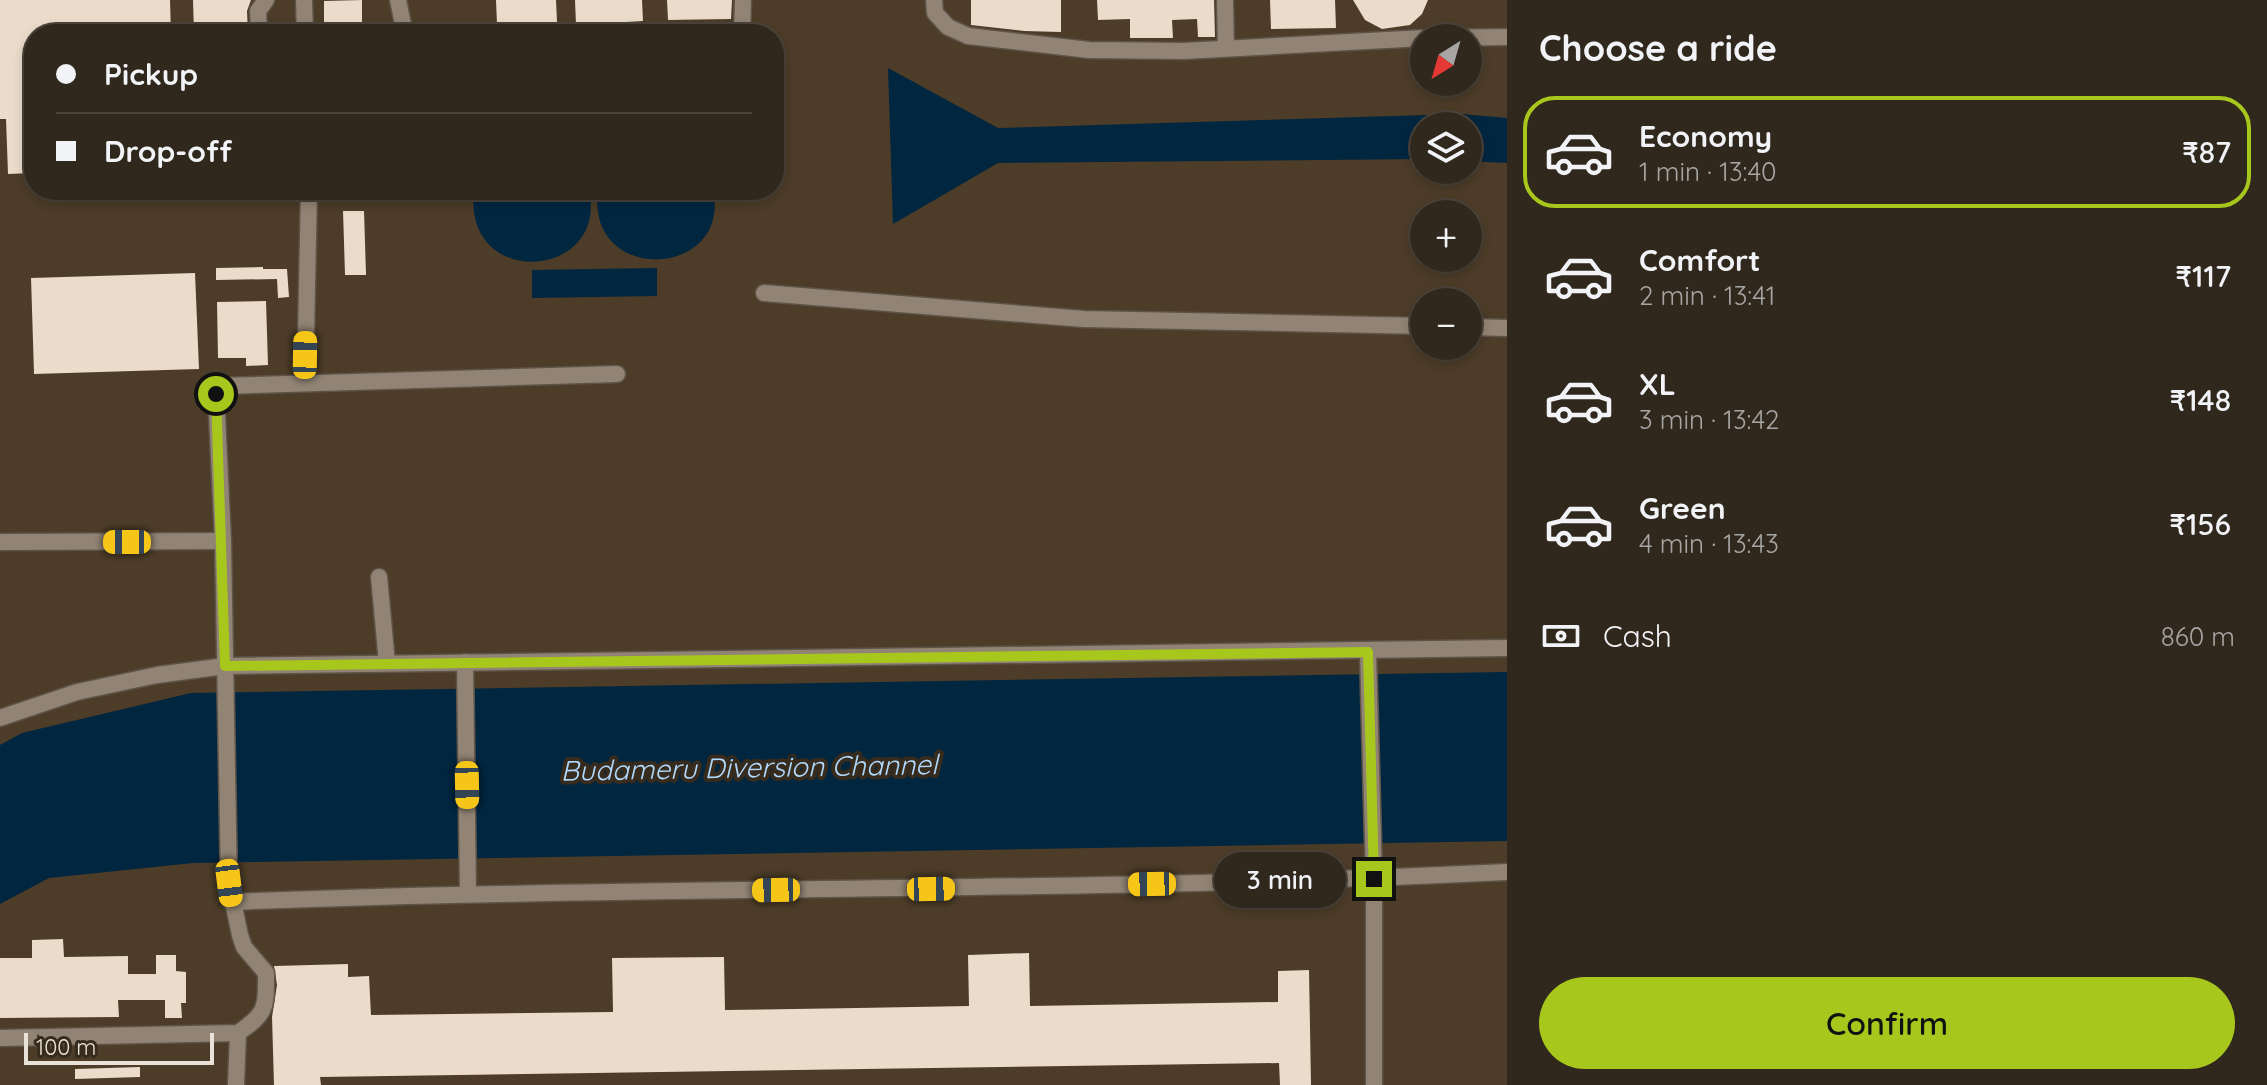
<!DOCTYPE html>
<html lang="en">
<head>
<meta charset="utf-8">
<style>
	:root { --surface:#31281d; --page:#393026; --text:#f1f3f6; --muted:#a8a6a4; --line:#4c443b; --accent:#a8c71d }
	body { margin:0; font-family:Quicksand,sans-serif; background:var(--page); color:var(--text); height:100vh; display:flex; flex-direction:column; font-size:30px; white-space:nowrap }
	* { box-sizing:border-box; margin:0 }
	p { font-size:26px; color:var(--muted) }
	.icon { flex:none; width:44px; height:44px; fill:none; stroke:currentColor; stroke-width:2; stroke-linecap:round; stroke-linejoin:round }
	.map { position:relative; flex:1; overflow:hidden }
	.panel { display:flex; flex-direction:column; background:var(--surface); width:760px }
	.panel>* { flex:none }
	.banner { position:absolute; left:24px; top:24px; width:760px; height:176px; border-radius:32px; box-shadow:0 4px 12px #0003,0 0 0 2px var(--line); display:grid; align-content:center; height:176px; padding:0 32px; background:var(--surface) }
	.needle { width:52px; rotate:217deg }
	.fabs { position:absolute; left:1410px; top:24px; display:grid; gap:16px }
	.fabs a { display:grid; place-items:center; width:72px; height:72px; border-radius:50%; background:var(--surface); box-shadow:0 4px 12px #0003,0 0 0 2px var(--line); font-size:40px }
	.scale { position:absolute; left:24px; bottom:20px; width:190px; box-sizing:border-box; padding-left:8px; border:4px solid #e9e2d9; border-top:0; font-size:22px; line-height:28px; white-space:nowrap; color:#e9e2d9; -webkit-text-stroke:6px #362b1d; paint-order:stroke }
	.end { position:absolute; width:36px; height:36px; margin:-18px; border:10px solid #a8c71d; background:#111; box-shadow:0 0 0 4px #111 }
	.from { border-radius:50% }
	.bubble { position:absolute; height:56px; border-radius:28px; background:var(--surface); box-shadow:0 4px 12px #0003,0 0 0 2px var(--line); font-size:26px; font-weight:600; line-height:56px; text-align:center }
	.car { position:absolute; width:24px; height:48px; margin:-24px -12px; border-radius:10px; box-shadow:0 0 6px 2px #0007; background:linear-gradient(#f5c518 24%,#345 0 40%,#f5c518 0 76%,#345 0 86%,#f5c518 0) }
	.banner b { display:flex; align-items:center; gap:28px; height:76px; font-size:30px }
	.banner b+b { border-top:2px solid var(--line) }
	.banner i { width:20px; height:20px; background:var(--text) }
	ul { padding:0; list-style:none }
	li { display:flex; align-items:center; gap:24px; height:112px; margin:0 16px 12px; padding:0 16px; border:4px solid transparent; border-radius:32px }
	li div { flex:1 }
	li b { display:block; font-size:30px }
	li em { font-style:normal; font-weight:600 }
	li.active { border-color:var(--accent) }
	li>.icon { width:72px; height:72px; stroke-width:1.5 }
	h2 { padding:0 32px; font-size:36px; line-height:96px }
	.pay { display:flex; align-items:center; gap:20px; height:88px; padding:0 32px; font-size:30px }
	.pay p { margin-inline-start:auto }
	.cta { display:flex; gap:16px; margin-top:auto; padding:16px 32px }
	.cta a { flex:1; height:92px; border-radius:48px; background:var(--accent); color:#111; font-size:32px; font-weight:600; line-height:92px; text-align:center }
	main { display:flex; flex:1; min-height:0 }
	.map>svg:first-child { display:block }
	.built { fill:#4c3c28; fill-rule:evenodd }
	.water { fill:#002640 }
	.building { fill:#eadbca }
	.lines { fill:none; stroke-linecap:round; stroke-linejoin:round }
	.minor-casing { stroke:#5d5348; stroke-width:19 }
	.minor { stroke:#918474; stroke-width:16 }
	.route { stroke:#a8c71d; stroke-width:10 }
	.labels { text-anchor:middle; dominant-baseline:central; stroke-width:8; stroke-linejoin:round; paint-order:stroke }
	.water-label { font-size:28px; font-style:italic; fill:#afd8fc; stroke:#362b1d }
</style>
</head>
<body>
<main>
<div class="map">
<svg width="1507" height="1085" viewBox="0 0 1507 1085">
	<rect width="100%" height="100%" fill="#413527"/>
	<path class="built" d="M0,0H1507V1085H0ZM34,34H774V190H34ZM1424,38H1468V82H1424ZM1424,126H1468V170H1424ZM1424,214H1468V258H1424ZM1424,302H1468V346H1424Z"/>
	<g class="water">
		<polygon points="888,68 998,128 1461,114 1507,118 1507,163 1468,161 1468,126 1424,126 1424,159 998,163 893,224"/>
		<path d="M474,190H589C609,280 462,291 474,190Z"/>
		<path d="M598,190H713C732,279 585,286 598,190Z"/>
		<polygon points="657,268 657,296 532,298 532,270"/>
		<polygon points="1507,672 1507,841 193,863 49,878 0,904 0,745 22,733 191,693"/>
	</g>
	<g class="building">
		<polygon points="0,0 170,0 171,34 34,34 34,173 8,174 6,119 0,119"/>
		<polygon points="193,0 251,0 247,11 248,34 194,34"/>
		<polygon points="362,0 362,34 324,34 324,1"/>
		<polygon points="496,0 556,0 557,22 497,24"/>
		<polygon points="575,0 642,0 643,21 576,25"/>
		<polygon points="667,0 732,0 731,19 668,20"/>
		<polygon points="971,0 1061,0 1061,32 1024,31 971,25"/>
		<polygon points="1097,0 1214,0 1215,37 1198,37 1197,19 1172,20 1173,38 1130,38 1130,19 1098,20"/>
		<polygon points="1270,0 1335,0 1336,28 1271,29"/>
		<polygon points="1353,0 1428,0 1422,14 1410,25 1382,29 1365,20"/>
		<polygon points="343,211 364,211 366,275 345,275"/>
		<polygon points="263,267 263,269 287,269 289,297 278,298 277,279 216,280 216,268"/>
		<polygon points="195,273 199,369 34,374 31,278"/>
		<polygon points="266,301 268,365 246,366 246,358 218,358 217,302"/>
		<polygon points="63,939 64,957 128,956 128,974 156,974 156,955 176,955 176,971 186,972 186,1003 181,1003 182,1018 165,1018 165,1000 118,1000 119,1017 0,1018 0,958 32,958 32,940"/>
		<polygon points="1029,953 1030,1006 1278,1002 1278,971 1309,970 1311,1085 1280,1085 1279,1063 320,1077 321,1085 274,1085 272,1017 277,985 274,966 348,964 348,977 369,976 371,1015 613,1012 612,958 724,957 725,1010 857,1008 969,1006 968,955"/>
		<polygon points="140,1067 140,1077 75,1079 75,1069"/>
	</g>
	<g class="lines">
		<defs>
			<g id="minor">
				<polyline points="304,0 305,34"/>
				<polyline points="398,0 405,34"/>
				<polyline points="934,0 935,13 948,27 968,36 1089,50 1184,51 1424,38"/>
				<polyline points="1225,0 1226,48"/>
				<polyline points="259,34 258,11 266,0"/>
				<polyline points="742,34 743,0"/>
				<polyline points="1430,38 1507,37"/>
				<polyline points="764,293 1084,319 1424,326"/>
				<polyline points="1468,327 1507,328"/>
				<polyline points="305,383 309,190"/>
				<polyline points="0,542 223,541"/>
				<polyline points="379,577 387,663"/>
				<polyline points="1368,652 1374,879 1374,1085"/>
				<polyline points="465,662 468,893"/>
				<polyline points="0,718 77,692 157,675 225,666 1507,648"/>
				<path d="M231,902C656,885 1082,893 1507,872"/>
				<path d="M0,1038L238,1033C267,1013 266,1008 266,973L244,947L240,935L229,883L223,541L216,394L221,386L617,374"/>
				<polyline points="236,1085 238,1033"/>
			</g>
		</defs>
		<use href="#minor" class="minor-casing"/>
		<use href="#minor" class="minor"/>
	</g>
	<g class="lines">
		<polyline class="route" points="216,394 225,666 1368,652 1374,879"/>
	</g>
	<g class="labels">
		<g class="water-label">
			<text transform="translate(749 767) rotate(-1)">Budameru Diversion Channel</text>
		</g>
	</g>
</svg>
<div class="fabs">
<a><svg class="needle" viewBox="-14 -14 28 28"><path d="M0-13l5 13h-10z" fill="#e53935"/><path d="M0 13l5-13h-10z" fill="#a8a6a4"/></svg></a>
<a><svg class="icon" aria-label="layers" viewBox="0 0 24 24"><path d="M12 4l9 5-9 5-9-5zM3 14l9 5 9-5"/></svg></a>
<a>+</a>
<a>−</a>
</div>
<div class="scale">100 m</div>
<i class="end from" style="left:216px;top:394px"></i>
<i class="end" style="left:1374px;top:879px"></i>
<div class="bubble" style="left:1214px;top:852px;width:132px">3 min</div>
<i class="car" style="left:305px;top:355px;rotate:1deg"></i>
<i class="car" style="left:127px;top:542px;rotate:270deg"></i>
<i class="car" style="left:467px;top:785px;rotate:179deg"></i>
<i class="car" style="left:229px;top:883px;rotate:173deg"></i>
<i class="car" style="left:1152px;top:884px;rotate:269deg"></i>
<i class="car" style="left:931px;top:889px;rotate:89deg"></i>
<i class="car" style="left:776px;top:890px;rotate:269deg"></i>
<div class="banner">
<b><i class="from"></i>Pickup</b>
<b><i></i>Drop-off</b>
</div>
</div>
<section class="panel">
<h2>Choose a ride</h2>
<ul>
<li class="active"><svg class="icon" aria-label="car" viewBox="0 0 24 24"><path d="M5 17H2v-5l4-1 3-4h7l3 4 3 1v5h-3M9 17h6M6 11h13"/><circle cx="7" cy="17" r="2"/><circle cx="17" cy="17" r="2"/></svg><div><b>Economy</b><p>1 min · 13:40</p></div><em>₹87</em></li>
<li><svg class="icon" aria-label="car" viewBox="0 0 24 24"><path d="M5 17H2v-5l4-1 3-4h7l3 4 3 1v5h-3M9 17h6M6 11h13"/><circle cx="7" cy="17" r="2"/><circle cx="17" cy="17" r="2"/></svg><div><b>Comfort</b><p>2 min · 13:41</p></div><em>₹117</em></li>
<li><svg class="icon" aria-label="car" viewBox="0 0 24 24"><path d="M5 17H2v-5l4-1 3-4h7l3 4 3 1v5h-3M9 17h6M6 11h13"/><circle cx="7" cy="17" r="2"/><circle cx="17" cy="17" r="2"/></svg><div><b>XL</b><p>3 min · 13:42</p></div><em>₹148</em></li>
<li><svg class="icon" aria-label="car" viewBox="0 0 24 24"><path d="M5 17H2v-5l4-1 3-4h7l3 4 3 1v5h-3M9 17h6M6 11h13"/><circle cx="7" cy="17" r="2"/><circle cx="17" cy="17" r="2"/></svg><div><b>Green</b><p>4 min · 13:43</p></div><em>₹156</em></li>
</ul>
<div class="pay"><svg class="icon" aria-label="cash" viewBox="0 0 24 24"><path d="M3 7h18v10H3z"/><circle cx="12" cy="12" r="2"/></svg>Cash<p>860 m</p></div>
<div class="cta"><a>Confirm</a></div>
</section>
</main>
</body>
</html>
